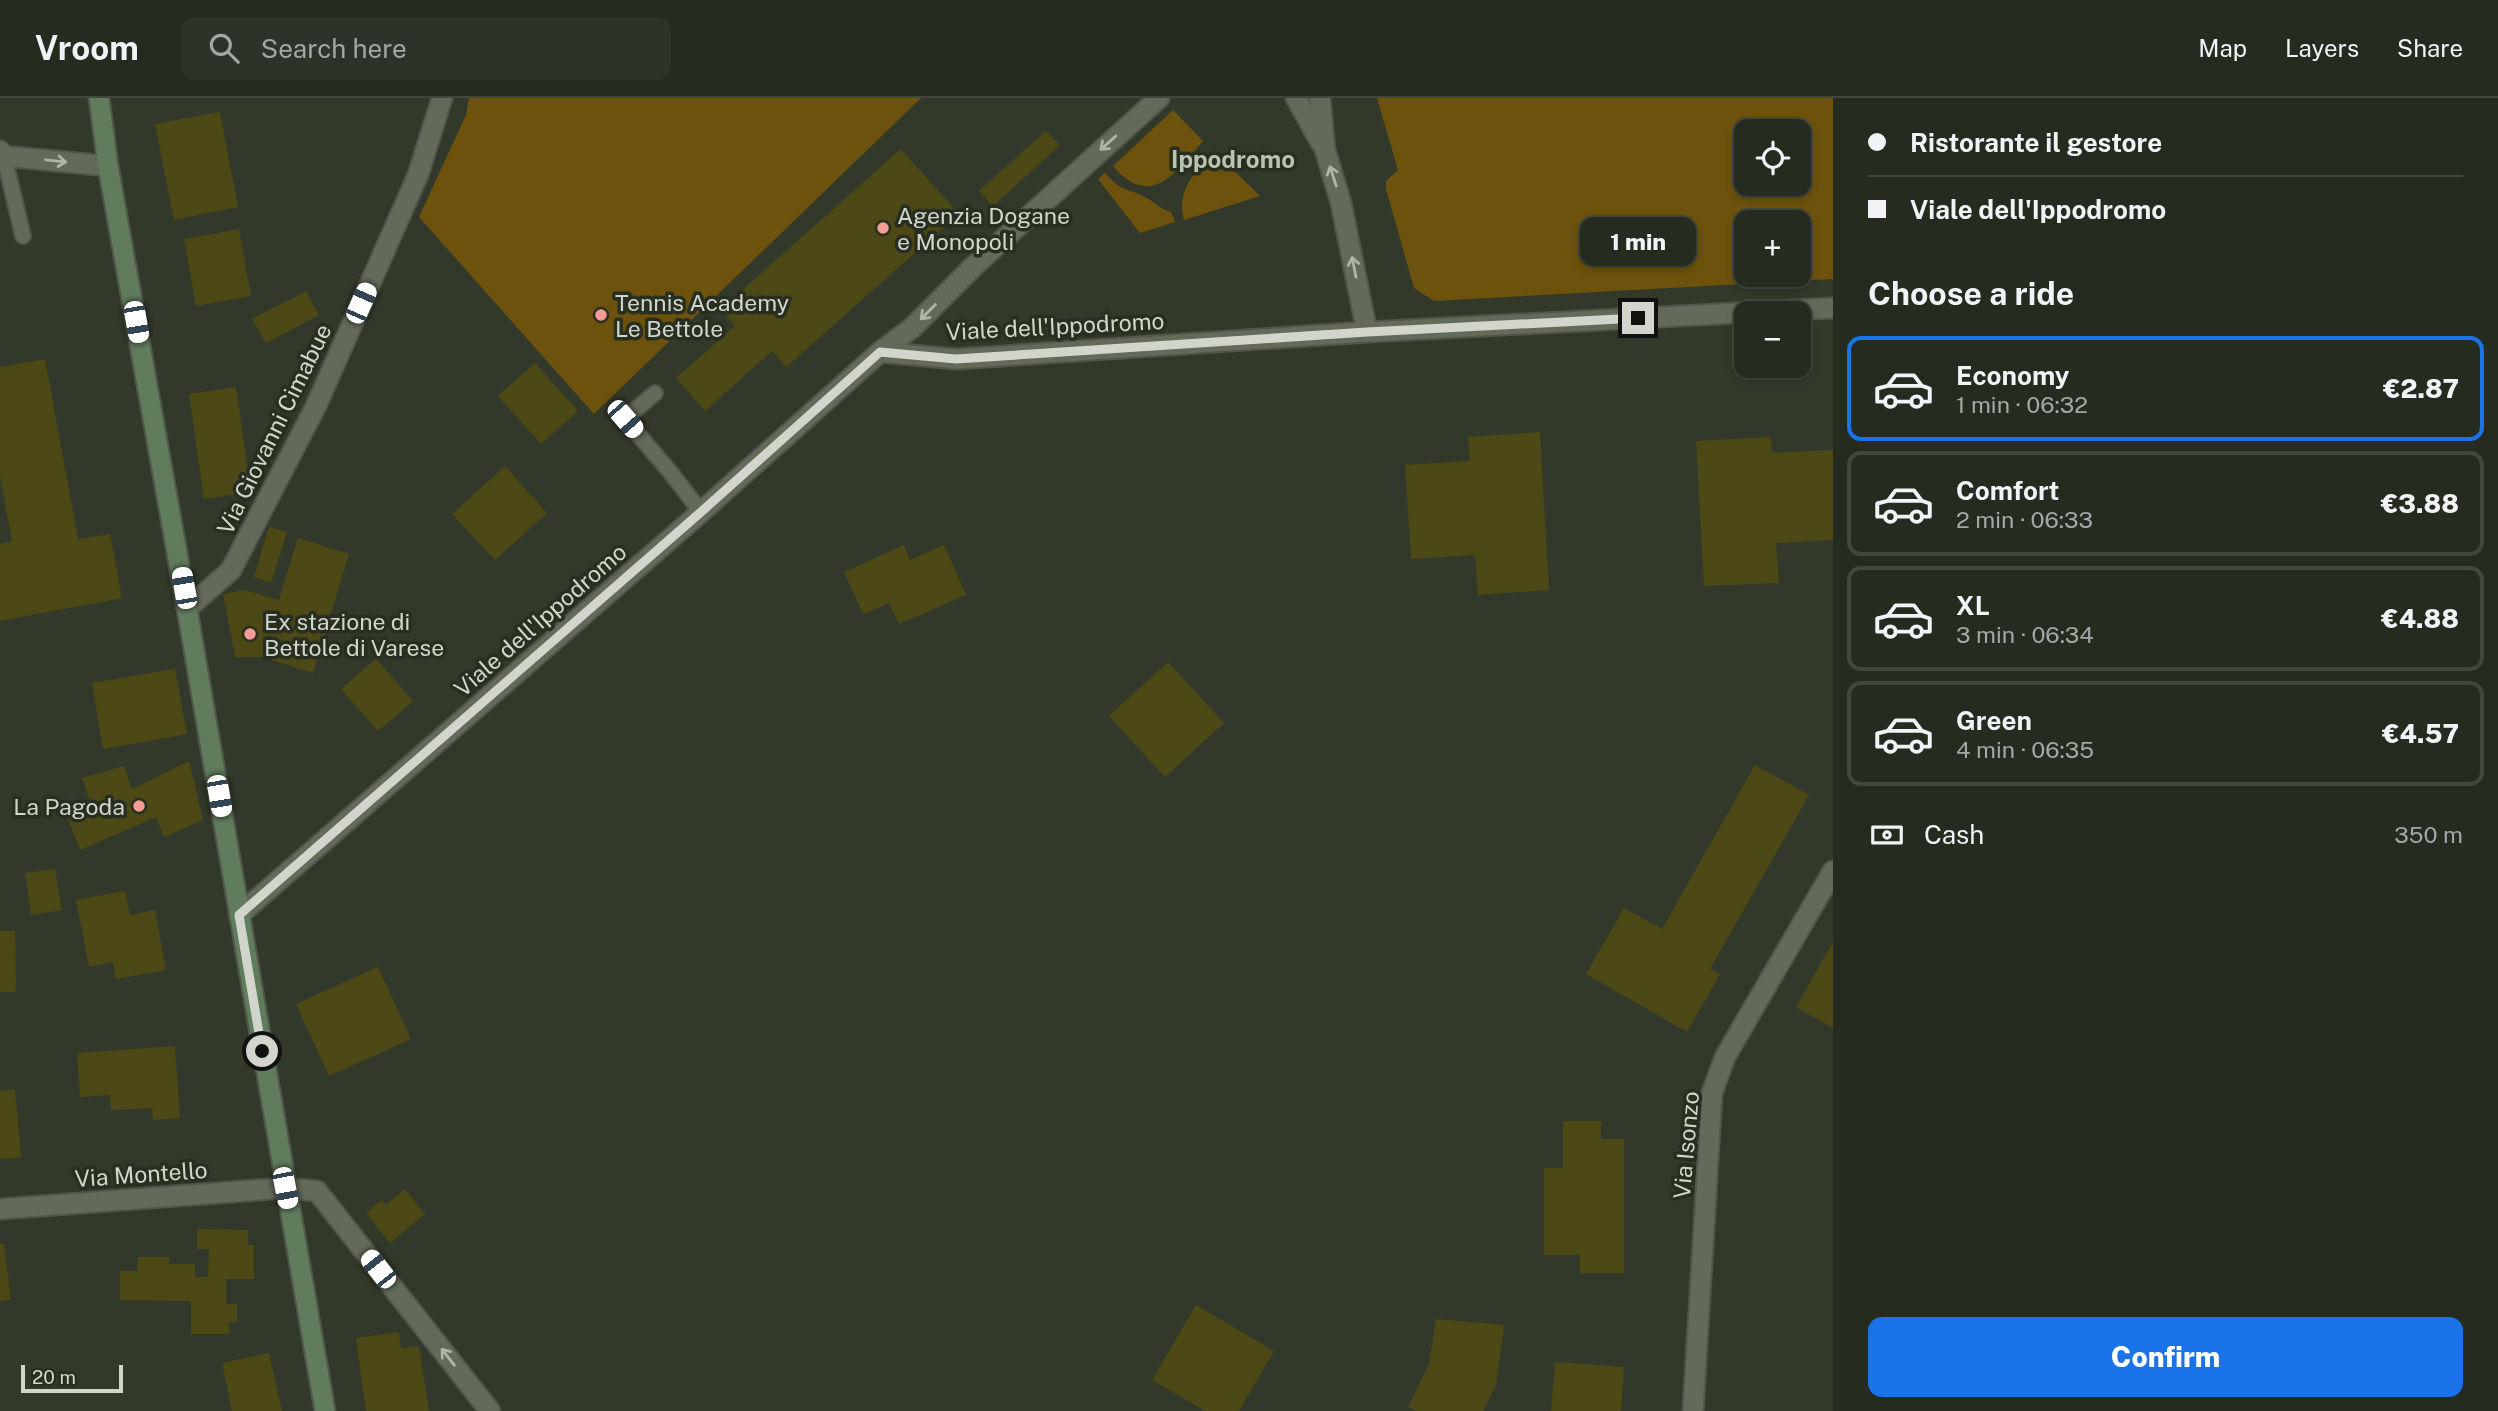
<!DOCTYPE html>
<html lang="en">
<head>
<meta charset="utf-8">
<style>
	:root { --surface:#262b20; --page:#2e3329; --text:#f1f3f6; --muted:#a4a7a5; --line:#42473e; --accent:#1a73e8 }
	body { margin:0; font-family:"Public Sans",sans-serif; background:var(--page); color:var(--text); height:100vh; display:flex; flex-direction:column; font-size:26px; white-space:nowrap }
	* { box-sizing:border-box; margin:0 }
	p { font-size:23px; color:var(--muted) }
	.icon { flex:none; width:38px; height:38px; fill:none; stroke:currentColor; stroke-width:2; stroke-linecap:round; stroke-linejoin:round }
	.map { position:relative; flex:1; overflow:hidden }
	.sheet { display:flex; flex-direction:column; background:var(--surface); width:665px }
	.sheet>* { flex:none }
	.hud { display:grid; align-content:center; height:154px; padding:0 35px; background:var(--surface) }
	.buttons { position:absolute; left:1734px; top:21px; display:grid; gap:14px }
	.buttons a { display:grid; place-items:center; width:77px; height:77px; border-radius:14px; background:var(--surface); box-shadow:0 4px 10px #0003,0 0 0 2px var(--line); font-size:35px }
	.scale { position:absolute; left:21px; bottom:18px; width:102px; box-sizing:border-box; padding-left:7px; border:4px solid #d1d5cc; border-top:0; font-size:19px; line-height:24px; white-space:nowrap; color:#d1d5cc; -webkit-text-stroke:5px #292f20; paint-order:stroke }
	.end { position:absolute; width:32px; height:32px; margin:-16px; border:9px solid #d1d5cc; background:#111; box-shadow:0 0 0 4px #111 }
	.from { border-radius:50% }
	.bubble { position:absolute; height:49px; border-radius:14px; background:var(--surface); box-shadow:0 4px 10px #0003,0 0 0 2px var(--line); font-size:23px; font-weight:800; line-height:49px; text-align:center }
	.car { position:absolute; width:21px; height:42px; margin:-21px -10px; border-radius:9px; box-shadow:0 0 5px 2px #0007; background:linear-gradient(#fff 24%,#345 0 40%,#fff 0 76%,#345 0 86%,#fff 0) }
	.hud b { display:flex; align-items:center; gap:24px; height:66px; font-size:26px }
	.hud b+b { border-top:2px solid var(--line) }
	.hud i { width:18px; height:18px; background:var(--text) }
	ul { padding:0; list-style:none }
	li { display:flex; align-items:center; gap:21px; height:105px; margin:0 14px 10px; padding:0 21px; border:4px solid var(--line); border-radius:14px }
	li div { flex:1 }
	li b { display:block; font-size:26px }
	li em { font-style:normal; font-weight:800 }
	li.current { border-color:var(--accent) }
	li>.icon { width:63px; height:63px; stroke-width:1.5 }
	h2 { padding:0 35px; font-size:32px; line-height:84px }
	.pay { display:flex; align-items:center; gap:18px; height:77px; padding:0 35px; font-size:26px }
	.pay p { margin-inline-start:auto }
	.action { display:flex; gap:14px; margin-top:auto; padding:14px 35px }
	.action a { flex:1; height:80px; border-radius:14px; background:var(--accent); color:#fff; font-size:28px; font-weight:800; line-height:80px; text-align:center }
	header { display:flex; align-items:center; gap:42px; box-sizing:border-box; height:98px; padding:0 35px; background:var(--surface); border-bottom:2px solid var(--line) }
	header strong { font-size:33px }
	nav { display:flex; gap:38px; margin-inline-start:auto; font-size:24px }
	.search { width:490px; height:63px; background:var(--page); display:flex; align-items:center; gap:18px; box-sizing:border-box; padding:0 24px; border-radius:14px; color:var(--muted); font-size:26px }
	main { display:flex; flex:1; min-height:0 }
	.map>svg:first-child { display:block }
	.green { fill:#6c520c; fill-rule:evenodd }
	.building { fill:#4c4916 }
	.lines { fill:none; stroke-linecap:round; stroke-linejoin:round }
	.service-casing { stroke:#51564a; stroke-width:18 }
	.minor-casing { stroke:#51564a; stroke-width:23 }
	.tertiary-casing { stroke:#51564a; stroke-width:23 }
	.secondary-casing { stroke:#51564a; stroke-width:23 }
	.service { stroke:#636a59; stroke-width:14 }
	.minor { stroke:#636a59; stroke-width:19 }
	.tertiary { stroke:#636a59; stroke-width:19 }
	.secondary { stroke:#617b5d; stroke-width:19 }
	.oneway { stroke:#b0b5aa }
	.route { stroke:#d1d5cc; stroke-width:9 }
	.poi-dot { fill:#f59c95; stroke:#292f20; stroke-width:2.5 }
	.labels { text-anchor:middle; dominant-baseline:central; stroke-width:7; stroke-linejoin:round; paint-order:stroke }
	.poi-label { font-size:23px; fill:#d1d5cc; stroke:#292f20; text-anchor:start }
	.street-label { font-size:23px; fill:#d1d5cc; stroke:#292f20 }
	.neighbourhood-label { font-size:24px; font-weight:bold; fill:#bac2b0; stroke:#292f20 }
</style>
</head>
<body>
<header>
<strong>Vroom</strong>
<div class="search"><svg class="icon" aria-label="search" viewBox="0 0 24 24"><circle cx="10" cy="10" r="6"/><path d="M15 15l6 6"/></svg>Search here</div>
<nav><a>Map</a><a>Layers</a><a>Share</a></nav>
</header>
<main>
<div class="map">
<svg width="1833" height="1313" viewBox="0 0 1833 1313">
	<rect width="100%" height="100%" fill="#33392a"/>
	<g class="green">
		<polygon points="469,0 921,0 594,316 419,119 466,17"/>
		<path d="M1377,0H1833V181L1434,203L1414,190L1386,91V83L1398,72ZM1746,33H1799V86H1746ZM1746,124H1799V177H1746Z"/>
		<path d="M1173,12L1203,43C1176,75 1150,112 1113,68Z"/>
		<path d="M1215,54L1260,98L1184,122C1176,91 1195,74 1215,54Z"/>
		<path d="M1105,75C1123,95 1125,89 1145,99C1155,104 1159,111 1171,114L1175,124L1140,135L1098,81Z"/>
	</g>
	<g class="building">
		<polygon points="220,14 238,109 174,122 155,26"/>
		<polygon points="1046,33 1060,47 993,108 979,93"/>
		<polygon points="901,51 959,116 786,269 772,253 705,313 676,280 735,228 721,211"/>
		<polygon points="239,131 251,198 196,208 184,141"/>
		<polygon points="306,193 319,217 266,245 252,221"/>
		<polygon points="45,261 78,441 110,436 122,500 0,523 0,446 12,444 0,377 0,269"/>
		<polygon points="535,265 578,313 541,346 498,298"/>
		<polygon points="236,289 251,394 204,401 189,296"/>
		<polygon points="1540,334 1549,492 1478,497 1475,457 1411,461 1405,367 1470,363 1468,339"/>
		<polygon points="1771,339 1772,355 1833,352 1833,442 1776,445 1779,485 1704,488 1696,343"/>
		<polygon points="505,368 547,415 495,462 452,416"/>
		<polygon points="269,429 287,434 271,485 254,479"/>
		<polygon points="298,440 349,456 313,575 262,559 235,559 223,496 245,492 279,502"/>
		<polygon points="904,447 910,462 944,447 966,497 899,526 889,505 863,516 844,474"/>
		<polygon points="376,561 413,603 378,633 341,591"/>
		<polygon points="1168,564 1224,625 1165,679 1109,618"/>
		<polygon points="175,571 187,636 103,651 92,585"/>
		<polygon points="189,663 203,722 164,739 156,719 80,752 65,713 90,703 82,680 124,668 132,691"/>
		<polygon points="1755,667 1809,697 1710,871 1720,876 1687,934 1586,876 1624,810 1662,831"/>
		<polygon points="55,771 62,812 31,817 25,775"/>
		<polygon points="125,793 130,817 155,812 166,872 116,881 113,864 89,869 76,802"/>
		<polygon points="0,833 15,833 16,894 0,894"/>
		<polygon points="1833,844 1833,930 1796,909"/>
		<polygon points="378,869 411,941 329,978 296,906"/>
		<polygon points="175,948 180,1020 153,1022 152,1010 111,1012 110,997 80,999 77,955"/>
		<polygon points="15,991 21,1059 0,1061 0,993"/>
		<polygon points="1563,1023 1601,1023 1601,1041 1624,1041 1624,1175 1580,1175 1580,1157 1544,1157 1544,1070 1563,1070"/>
		<polygon points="405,1091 425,1116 390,1145 366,1115 382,1102 386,1107"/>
		<polygon points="197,1131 248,1132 248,1147 254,1147 254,1181 226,1181 226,1206 237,1206 237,1224 229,1224 229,1236 191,1236 191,1203 120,1202 120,1173 138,1173 138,1159 169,1159 169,1166 195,1166 195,1179 208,1179 209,1151 197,1151"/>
		<polygon points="0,1146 4,1146 11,1202 0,1203"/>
		<polygon points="1196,1207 1274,1253 1239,1313 1205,1313 1152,1282"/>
		<polygon points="1436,1221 1504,1227 1496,1287 1483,1313 1417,1313 1408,1309 1429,1266"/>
		<polygon points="399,1234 401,1251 419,1248 429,1313 366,1313 356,1240"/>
		<polygon points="269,1255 282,1313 232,1313 222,1265"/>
		<polygon points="1555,1264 1624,1269 1621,1313 1551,1313"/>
	</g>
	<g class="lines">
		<defs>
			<g id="service">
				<polyline points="4,58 23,138"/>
				<polyline points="655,295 625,321 671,375 701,414"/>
			</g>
			<g id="minor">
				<polyline points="1296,0 1321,45"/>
				<polyline points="1320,0 1325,52 1341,105 1367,234"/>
				<polyline points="0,53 4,58 108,68"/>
				<polyline points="880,254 912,230 973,169 1159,0"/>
				<polyline points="187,511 231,472 316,308 418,77 442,0"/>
				<polyline points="0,1111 285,1090 317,1093 490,1313"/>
				<polyline points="1693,1313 1712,995 1725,959 1833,773"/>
			</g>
			<polyline id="tertiary" points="239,817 701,414 880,254 956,261 1367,234 1833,210"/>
			<polyline id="secondary" points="99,0 108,68 187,511 325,1313"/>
		</defs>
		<use href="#service" class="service-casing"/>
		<use href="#minor" class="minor-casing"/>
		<use href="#tertiary" class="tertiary-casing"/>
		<use href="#secondary" class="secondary-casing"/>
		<use href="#service" class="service"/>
		<use href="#minor" class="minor"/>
		<use href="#tertiary" class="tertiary"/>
		<use href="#secondary" class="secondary"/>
	</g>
	<defs><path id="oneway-shaft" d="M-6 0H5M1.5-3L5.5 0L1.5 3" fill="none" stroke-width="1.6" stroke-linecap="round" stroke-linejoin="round" transform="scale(1.75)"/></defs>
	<g class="oneway">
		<use href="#oneway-shaft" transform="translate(1108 45) rotate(138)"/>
		<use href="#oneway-shaft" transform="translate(56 63) rotate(6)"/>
		<use href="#oneway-shaft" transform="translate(1333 78) rotate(-108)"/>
		<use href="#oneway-shaft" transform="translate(1354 169) rotate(-101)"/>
		<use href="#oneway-shaft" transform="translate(928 214) rotate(135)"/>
		<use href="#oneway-shaft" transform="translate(448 1259) rotate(-128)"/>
	</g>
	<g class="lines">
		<polyline class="route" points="262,953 239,817 701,414 880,254 956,261 1367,234 1638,220"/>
	</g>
	<g class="poi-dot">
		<circle cx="883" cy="130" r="7"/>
		<circle cx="601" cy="217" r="7"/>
		<circle cx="250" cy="536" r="7"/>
		<circle cx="139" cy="708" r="7"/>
	</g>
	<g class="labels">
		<g class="poi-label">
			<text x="897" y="117">Agenzia Dogane<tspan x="897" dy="26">e Monopoli</tspan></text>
			<text x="615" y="204">Tennis Academy<tspan x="615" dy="26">Le Bettole</tspan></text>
			<text x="264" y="523">Ex stazione di<tspan x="264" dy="26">Bettole di Varese</tspan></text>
			<text x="125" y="708" text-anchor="end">La Pagoda</text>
		</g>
		<g class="street-label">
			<text transform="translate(1055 228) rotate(-3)">Viale dell'Ippodromo</text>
			<text transform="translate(274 331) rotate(-64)">Via Giovanni Cimabue</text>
			<text transform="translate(540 522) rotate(-41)">Viale dell'Ippodromo</text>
			<text transform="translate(1686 1047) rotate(-85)">Via Isonzo</text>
			<text transform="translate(141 1076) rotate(-4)">Via Montello</text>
		</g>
		<g class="neighbourhood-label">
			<text x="1233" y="61">Ippodromo</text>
		</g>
	</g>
</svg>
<div class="buttons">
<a><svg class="icon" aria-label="locate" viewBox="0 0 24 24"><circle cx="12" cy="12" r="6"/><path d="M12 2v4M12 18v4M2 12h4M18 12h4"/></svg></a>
<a>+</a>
<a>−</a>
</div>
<div class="scale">20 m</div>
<i class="end from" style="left:262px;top:953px"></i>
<i class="end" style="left:1638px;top:220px"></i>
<div class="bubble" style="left:1580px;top:119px;width:116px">1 min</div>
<i class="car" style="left:361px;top:205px;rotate:24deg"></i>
<i class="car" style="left:136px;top:224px;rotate:170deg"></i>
<i class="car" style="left:625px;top:321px;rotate:139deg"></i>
<i class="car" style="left:184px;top:490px;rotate:350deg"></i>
<i class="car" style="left:219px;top:698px;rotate:170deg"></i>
<i class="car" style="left:285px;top:1090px;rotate:169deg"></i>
<i class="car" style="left:378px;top:1171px;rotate:322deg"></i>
</div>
<section class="sheet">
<div class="hud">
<b><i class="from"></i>Ristorante il gestore</b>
<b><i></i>Viale dell'Ippodromo</b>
</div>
<h2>Choose a ride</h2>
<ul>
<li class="current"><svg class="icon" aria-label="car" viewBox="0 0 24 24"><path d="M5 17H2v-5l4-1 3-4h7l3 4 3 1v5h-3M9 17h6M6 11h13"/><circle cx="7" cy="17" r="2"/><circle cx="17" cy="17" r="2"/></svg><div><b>Economy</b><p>1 min · 06:32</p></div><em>€2.87</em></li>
<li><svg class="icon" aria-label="car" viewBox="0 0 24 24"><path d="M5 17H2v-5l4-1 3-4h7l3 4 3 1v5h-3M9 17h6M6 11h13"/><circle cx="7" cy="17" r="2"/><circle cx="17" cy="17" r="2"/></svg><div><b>Comfort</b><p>2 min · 06:33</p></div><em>€3.88</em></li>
<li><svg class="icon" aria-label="car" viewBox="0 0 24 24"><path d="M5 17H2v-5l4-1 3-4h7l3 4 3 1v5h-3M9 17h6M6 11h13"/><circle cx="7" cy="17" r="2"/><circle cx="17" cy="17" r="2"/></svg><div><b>XL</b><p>3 min · 06:34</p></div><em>€4.88</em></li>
<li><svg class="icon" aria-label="car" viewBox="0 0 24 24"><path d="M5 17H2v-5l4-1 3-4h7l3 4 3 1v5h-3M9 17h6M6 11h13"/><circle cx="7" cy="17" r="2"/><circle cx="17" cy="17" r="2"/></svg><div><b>Green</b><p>4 min · 06:35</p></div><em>€4.57</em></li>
</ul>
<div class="pay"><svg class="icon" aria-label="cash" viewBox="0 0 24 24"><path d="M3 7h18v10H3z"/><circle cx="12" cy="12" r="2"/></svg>Cash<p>350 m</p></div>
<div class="action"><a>Confirm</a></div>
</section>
</main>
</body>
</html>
